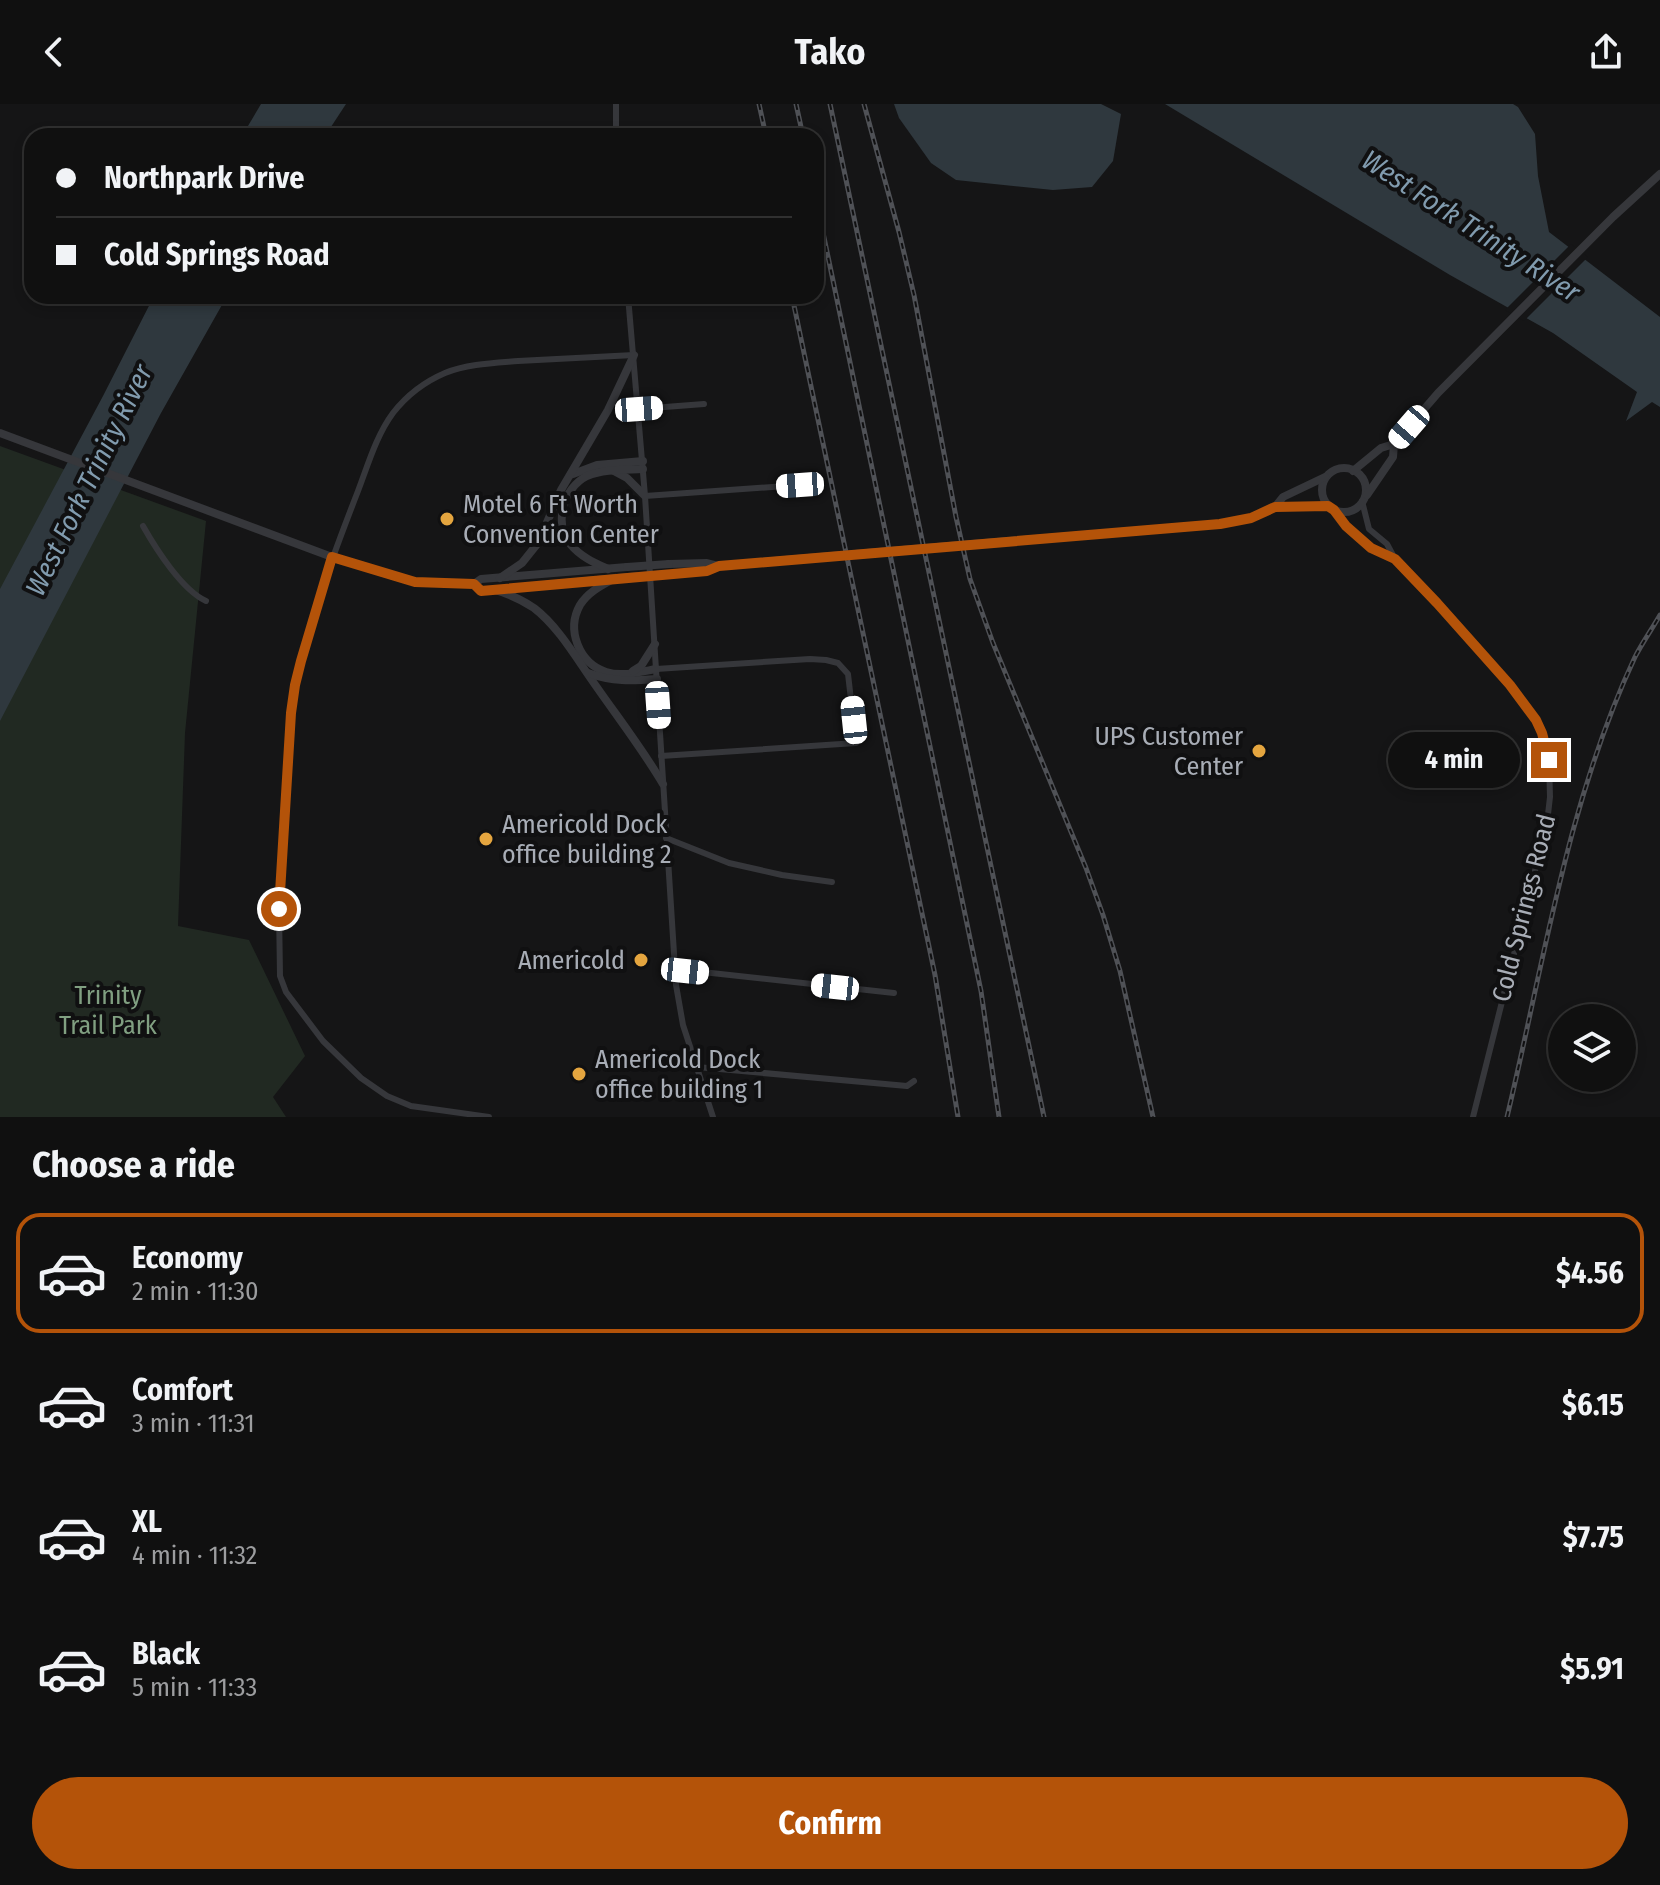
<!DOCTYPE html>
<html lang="en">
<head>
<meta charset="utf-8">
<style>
	:root { --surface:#101010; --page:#1e1e1e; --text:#f1f3f6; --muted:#9c9d9f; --line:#303030; --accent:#b45309 }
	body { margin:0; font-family:"Fira Sans Condensed",sans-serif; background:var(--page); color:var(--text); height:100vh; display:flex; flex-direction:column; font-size:30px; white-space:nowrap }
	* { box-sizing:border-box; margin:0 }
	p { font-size:26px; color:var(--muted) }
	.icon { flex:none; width:44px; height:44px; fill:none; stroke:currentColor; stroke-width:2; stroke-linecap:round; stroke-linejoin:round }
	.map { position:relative; height:1013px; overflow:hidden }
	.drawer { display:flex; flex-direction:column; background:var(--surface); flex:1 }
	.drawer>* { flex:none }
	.guide { position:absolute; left:24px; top:24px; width:800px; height:176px; border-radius:24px; box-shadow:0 4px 12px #0003,0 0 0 2px var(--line); display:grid; align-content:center; height:176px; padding:0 32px; background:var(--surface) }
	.controls { position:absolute; left:1548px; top:900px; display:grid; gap:16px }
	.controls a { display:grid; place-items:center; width:88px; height:88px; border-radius:50%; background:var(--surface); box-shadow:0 4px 12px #0003,0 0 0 2px var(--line); font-size:40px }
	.end { position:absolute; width:36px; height:36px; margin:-18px; border:10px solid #b45309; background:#fff; box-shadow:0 0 0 4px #fff }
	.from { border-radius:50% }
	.bubble { position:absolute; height:56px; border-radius:28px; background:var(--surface); box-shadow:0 4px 12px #0003,0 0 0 2px var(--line); font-size:26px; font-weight:700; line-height:56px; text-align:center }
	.car { position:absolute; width:24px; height:48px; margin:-24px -12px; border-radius:10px; box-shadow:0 0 6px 2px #0007; background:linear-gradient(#fff 24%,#345 0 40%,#fff 0 76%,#345 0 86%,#fff 0) }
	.guide b { display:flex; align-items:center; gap:28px; height:76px; font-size:30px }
	.guide b+b { border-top:2px solid var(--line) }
	.guide i { width:20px; height:20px; background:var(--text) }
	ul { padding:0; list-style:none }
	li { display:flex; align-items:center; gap:24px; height:120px; margin:0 16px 12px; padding:0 16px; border:4px solid transparent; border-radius:24px }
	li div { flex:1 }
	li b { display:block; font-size:30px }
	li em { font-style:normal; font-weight:700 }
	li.active { border-color:var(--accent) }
	li>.icon { width:72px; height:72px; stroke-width:1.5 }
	h2 { padding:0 32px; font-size:36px; line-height:96px }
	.cta { display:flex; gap:16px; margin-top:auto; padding:16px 32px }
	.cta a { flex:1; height:92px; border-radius:48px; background:var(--accent); color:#fff; font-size:32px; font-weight:700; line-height:92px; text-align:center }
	header { display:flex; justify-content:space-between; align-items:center; height:104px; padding:0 32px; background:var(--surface); font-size:36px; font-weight:700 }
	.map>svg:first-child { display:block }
	.green { fill:#212922 }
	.water { fill:#2f383e }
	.pier { fill:#151516 }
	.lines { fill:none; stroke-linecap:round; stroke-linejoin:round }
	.minor { stroke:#36373b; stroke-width:6 }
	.tertiary { stroke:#36373b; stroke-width:8 }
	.rail-casing { stroke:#4f5156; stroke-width:5 }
	.rail { stroke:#101011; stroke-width:2; stroke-dasharray:6; stroke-linecap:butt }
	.tertiary-bridge { stroke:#36373b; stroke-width:8 }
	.route { stroke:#b45309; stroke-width:10 }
	.poi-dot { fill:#e4a53f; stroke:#101011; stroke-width:3 }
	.labels { text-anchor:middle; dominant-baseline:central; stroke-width:8; stroke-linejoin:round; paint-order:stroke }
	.poi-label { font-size:26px; fill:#a8adb6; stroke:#101011; text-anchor:start }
	.street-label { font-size:26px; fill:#a8adb6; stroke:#101011 }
	.park-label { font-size:26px; fill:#809f81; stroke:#101011 }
	.water-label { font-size:28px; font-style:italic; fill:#819bae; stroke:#101011 }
</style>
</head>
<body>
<header><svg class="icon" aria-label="back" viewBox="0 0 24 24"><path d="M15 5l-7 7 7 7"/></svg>Tako<svg class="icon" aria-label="share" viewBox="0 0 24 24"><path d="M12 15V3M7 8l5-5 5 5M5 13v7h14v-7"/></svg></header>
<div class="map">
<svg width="1660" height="1013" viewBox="0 0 1660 1013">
	<rect width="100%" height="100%" fill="#151516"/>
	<polygon class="green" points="0,342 206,417 185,629 178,822 249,836 305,952 273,993 286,1013 0,1013"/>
	<g class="water">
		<polygon points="261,0 346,0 325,32 242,32"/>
		<polygon points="894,0 1101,0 1121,10 1113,57 1092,83 1053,86 956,76 931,59 899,14"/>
		<polygon points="1165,0 1513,0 1518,3 1535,30 1538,72 1549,128 1660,213 1660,303 1652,298 1626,317 1637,288 1553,229 1450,171"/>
		<polygon points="154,192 227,192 161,309 0,617 0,485 103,292"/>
	</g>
	<polygon class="pier" points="1571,140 1588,153 1524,217 1505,206"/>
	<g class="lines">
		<g class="minor">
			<polyline points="616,32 616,0"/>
			<polyline points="628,192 645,392 676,881 683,921 713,1013"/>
			<polyline points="697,192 779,196"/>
			<polyline points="639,305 704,300"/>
			<polyline points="645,392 800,381"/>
			<polyline points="1362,397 1369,425 1387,440 1395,455 1437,499 1510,581 1536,616 1542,629 1549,656 1550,693 1547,719 1473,1013"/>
			<path d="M1334,406C1352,431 1367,442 1395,455"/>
			<path d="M143,422C156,445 182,486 206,497"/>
			<polyline points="656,565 810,555 826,556 838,559 848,570 856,639 661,652"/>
			<polyline points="666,734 729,759 782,771 832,778"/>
			<polyline points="675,865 894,889"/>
			<polyline points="697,963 907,982 914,977"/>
			<path d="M489,1013L411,1002L387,992L361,974L323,937L286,888L280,872L279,805L291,609C302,533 330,459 358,387C368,361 376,332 393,309C407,291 424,278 445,269C467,260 494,259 518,257C556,255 595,253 634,251"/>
		</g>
		<g class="tertiary">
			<polyline points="0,329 332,453 390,471 415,478 474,480 481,475 627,463"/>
			<circle cx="1344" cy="386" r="22"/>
			<polyline points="614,367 627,374 645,392"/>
			<polyline points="1353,367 1381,344 1394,340 1438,289 1613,113 1660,70"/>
			<polyline points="573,370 597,361 643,357"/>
			<polyline points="1367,391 1393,353 1394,340"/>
			<polyline points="1275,403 1283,393 1325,373"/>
			<polyline points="972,440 1220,420 1251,414 1275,403 1328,402"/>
			<polyline points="669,460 706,459 718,462"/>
			<path d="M608,465C595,459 581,453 571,441C553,420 563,384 587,372C604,365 625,366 643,365"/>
			<polyline points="670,470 707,467 719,462 796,455"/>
			<polyline points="500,474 522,459 538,439 561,386 608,306 634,251"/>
			<path d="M615,474C602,481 588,488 580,501C566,526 579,559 606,568C622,573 640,568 656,565"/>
			<polyline points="474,480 481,487 628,473"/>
			<path d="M495,486C509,490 522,496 534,504C559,523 578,557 596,582C619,615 643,646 663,680"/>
			<polyline points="633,567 641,562 655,540"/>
			<path d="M588,569C613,578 631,577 657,575"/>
		</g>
		<defs>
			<g id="rail">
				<polyline points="759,0 766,32"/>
				<polyline points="796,0 803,32"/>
				<polyline points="830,0 1044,1013"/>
				<polyline points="864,0 899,128 914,191 956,413 970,475 993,539 1086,764 1103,811 1120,867 1153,1013"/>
				<polyline points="816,95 981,887 999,1013"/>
				<polyline points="792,192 935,871 958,1013"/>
				<path d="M1507,1013C1544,859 1567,698 1635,553C1642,539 1652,525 1660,511"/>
			</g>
		</defs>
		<use href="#rail" class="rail-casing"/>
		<use href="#rail" class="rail"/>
		<g class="tertiary-bridge">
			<polyline points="796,455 972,440"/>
			<polyline points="627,463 669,460"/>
			<polyline points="628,473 670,470"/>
		</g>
	</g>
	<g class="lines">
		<polyline class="route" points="279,805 291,609 295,581 301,557 332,453 415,478 474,480 481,487 707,467 719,462 1220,420 1251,414 1275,403 1328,402 1334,406 1346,422 1371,444 1395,455 1437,499 1510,581 1536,616 1542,629 1549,656"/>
	</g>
	<g class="poi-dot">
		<circle cx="447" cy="415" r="8"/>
		<circle cx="1259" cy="647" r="8"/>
		<circle cx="486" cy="735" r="8"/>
		<circle cx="641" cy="856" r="8"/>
		<circle cx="579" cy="970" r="8"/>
	</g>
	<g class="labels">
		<g class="poi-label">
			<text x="463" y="400">Motel 6 Ft Worth<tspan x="463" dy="30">Convention Center</tspan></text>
			<text x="1243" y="632" text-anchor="end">UPS Customer<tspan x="1243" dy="30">Center</tspan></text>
			<text x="502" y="720">Americold Dock<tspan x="502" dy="30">office building 2</tspan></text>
			<text x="625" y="856" text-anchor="end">Americold</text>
			<text x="595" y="955">Americold Dock<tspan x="595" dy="30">office building 1</tspan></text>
		</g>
		<g class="street-label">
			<text transform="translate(1524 804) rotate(-76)">Cold Springs Road</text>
		</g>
		<g class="park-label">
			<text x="108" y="891">Trinity<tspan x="108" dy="30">Trail Park</tspan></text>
		</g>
		<g class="water-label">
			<text transform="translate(1471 122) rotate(33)">West Fork Trinity River</text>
			<text transform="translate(89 376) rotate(-64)">West Fork Trinity River</text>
		</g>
	</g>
</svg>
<div class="controls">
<a><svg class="icon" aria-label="layers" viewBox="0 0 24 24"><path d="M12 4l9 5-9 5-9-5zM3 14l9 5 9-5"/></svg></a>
</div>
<i class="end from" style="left:279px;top:805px"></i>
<i class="end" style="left:1549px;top:656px"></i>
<div class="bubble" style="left:1388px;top:628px;width:132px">4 min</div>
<i class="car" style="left:639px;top:305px;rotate:86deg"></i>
<i class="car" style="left:1409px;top:323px;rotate:221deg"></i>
<i class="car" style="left:800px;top:381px;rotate:266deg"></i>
<i class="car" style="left:658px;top:601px;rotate:176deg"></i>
<i class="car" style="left:854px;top:616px;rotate:354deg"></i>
<i class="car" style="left:685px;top:867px;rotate:96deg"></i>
<i class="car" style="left:835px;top:883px;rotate:276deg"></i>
<div class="guide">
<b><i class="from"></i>Northpark Drive</b>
<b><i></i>Cold Springs Road</b>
</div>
</div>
<section class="drawer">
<h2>Choose a ride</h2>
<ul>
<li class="active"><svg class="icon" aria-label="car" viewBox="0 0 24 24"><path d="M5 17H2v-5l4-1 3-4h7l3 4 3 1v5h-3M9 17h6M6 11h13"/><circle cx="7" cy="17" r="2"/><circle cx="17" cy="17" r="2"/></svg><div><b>Economy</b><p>2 min · 11:30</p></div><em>$4.56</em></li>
<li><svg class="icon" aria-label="car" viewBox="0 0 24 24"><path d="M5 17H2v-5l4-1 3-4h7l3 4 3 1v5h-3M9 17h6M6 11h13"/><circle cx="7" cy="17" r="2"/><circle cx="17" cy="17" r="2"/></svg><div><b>Comfort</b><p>3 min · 11:31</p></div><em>$6.15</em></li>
<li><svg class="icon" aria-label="car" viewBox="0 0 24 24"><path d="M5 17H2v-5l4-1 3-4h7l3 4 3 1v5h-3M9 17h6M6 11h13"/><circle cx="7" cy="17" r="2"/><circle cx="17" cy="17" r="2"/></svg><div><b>XL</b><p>4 min · 11:32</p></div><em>$7.75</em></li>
<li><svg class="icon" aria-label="car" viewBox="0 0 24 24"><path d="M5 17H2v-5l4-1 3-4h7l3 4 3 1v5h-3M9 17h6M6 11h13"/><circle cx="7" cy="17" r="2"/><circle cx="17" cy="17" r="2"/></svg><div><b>Black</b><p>5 min · 11:33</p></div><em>$5.91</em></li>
</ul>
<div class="cta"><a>Confirm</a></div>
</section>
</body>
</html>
